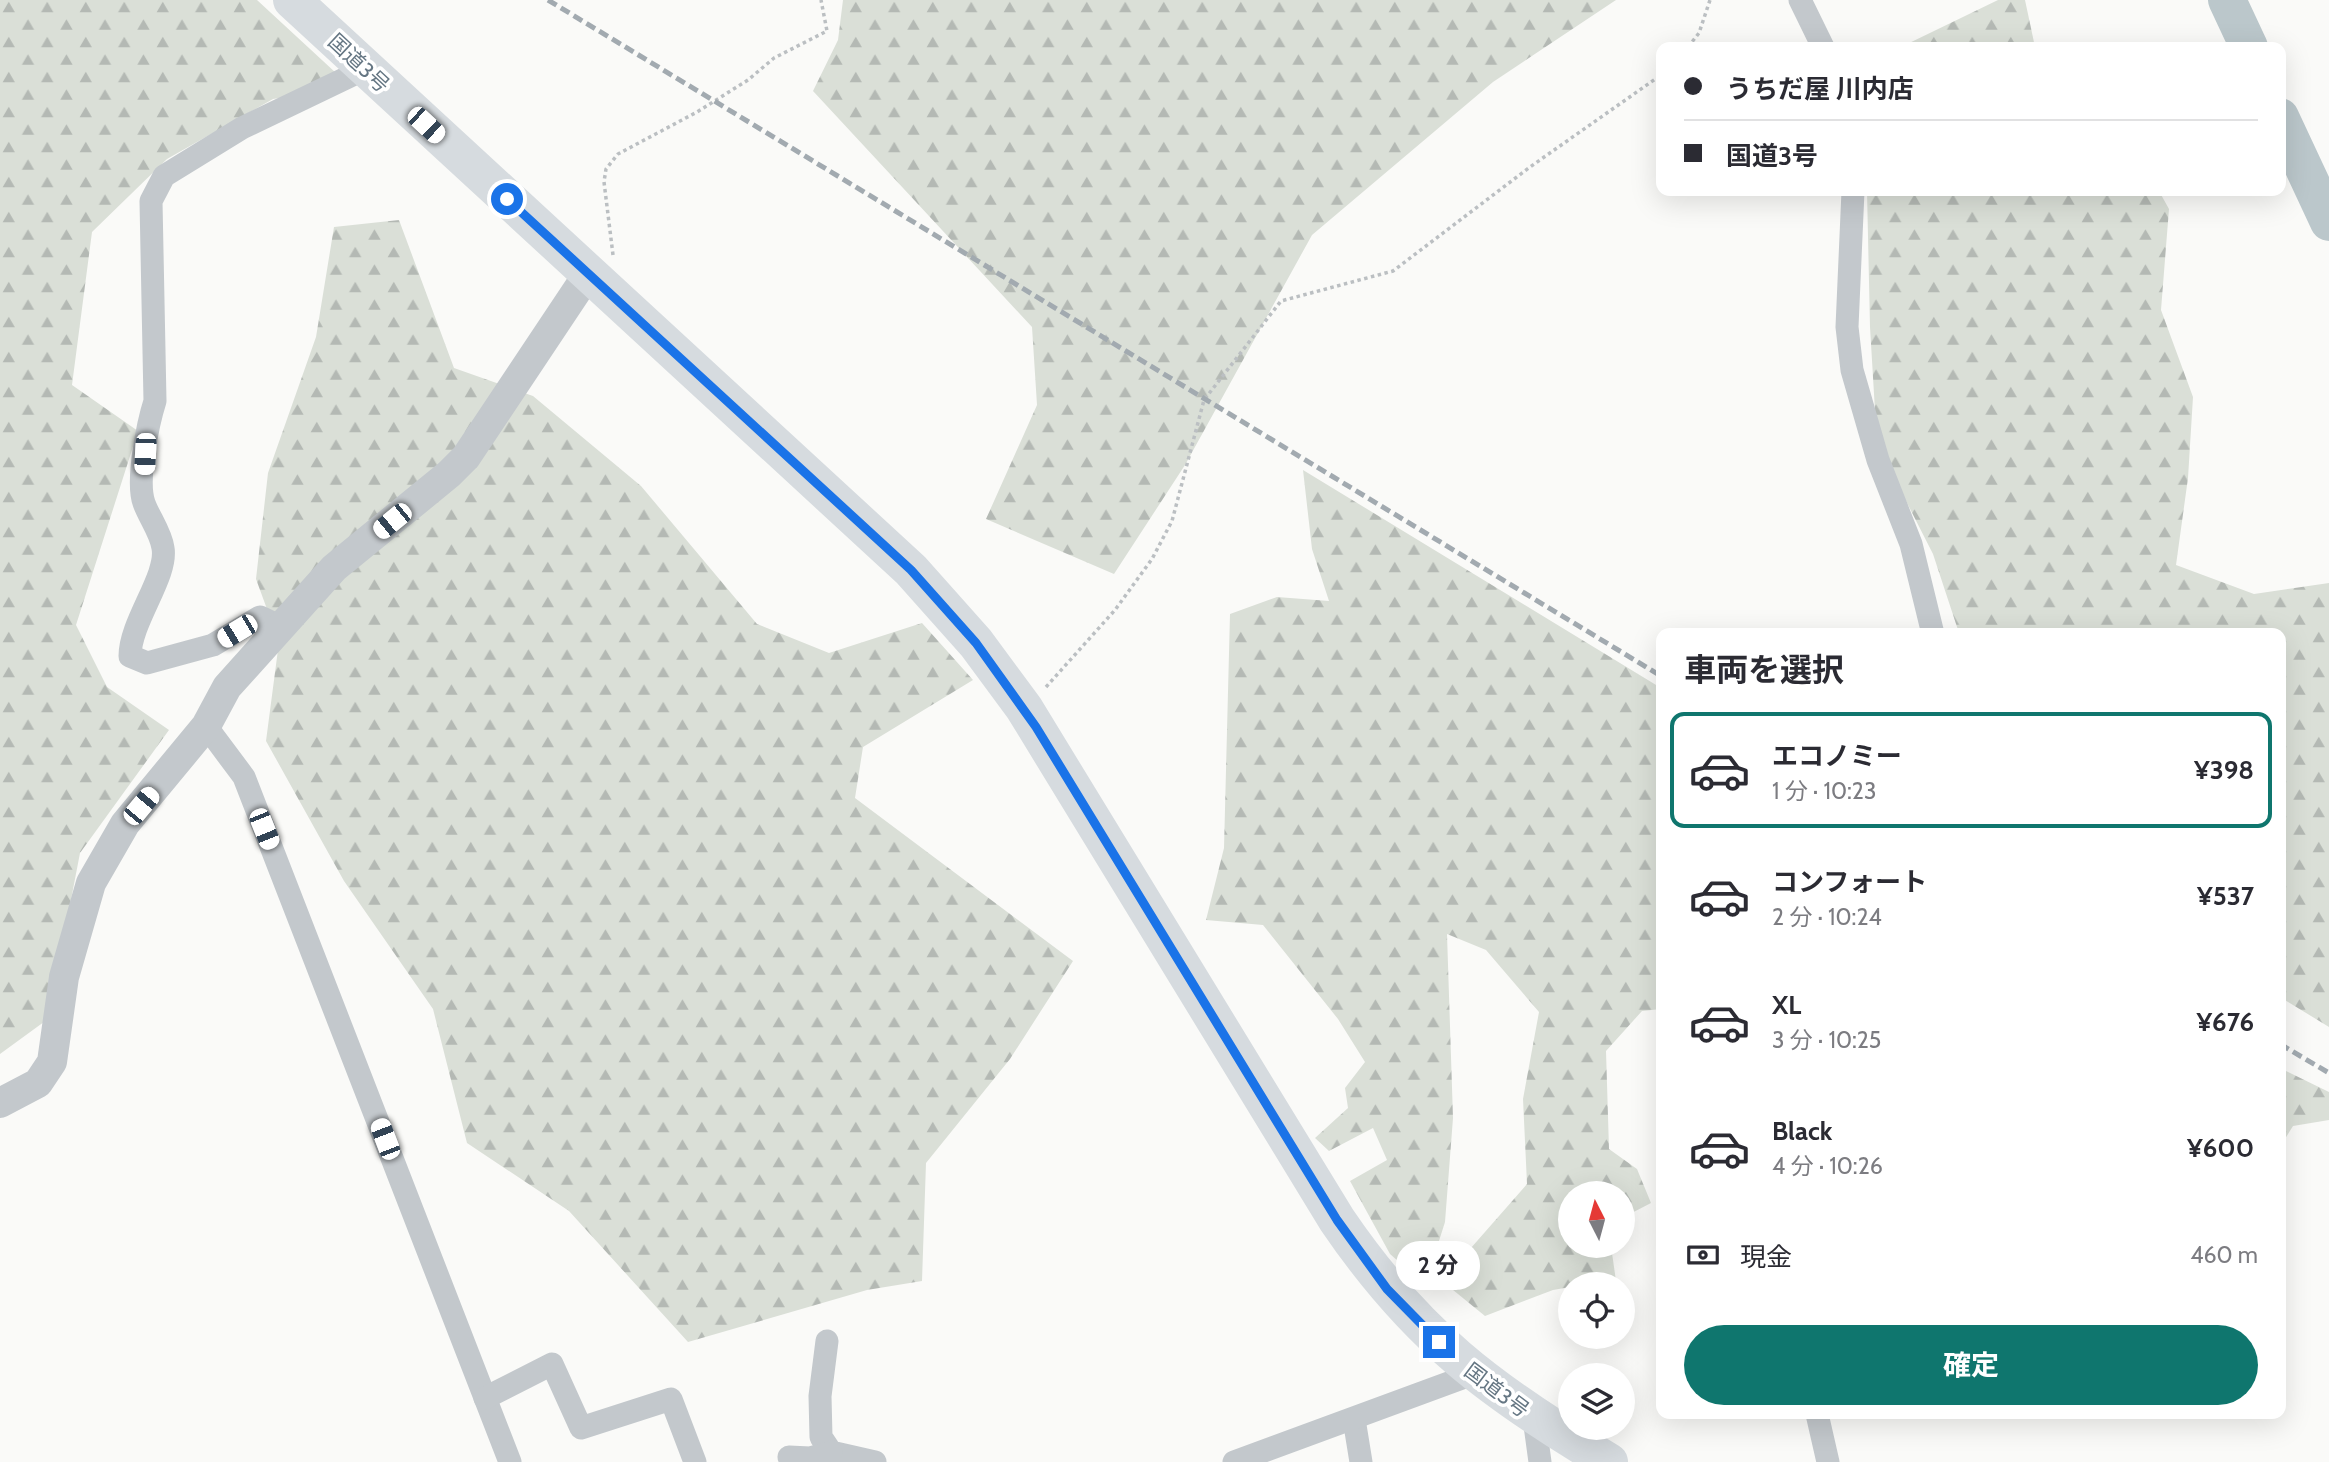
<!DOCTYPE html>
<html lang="ja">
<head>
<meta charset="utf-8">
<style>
	:root { --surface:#fff; --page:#f7f7f7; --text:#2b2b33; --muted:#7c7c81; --line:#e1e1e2; --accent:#0f766e }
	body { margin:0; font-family:Cabin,"Noto Sans JP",sans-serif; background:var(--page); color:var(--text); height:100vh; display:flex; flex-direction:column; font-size:26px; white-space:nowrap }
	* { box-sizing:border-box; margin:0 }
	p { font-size:23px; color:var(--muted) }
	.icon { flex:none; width:38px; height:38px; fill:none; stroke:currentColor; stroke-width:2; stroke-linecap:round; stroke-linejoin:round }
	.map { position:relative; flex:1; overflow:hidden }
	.panel { position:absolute; left:1656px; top:628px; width:630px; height:791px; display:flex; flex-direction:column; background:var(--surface); border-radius:14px; box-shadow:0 7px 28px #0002 }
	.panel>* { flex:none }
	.banner { position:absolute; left:1656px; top:42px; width:630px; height:154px; border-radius:14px; box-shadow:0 7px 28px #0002; display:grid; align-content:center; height:154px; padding:0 28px; background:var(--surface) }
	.needle { width:46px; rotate:354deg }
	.controls { position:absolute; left:1558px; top:1181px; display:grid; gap:14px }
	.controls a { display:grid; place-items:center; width:77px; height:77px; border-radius:50%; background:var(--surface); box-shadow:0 7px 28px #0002; font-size:35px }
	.end { position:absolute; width:32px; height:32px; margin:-16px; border:9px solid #1a73e8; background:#fff; box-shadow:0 0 0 4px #fff }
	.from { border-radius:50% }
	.bubble { position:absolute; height:49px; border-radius:24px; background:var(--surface); box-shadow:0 7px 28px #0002; font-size:23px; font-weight:700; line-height:49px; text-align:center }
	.car { position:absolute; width:21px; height:42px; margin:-21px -10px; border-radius:9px; box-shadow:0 0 5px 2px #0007; background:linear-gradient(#fff 24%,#345 0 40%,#fff 0 76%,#345 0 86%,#fff 0) }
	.banner b { display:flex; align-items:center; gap:24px; height:66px; font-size:26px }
	.banner b+b { border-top:2px solid var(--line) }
	.banner i { width:18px; height:18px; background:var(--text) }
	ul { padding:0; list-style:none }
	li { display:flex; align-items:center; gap:21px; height:116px; margin:0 14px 10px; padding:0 14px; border:4px solid transparent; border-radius:14px }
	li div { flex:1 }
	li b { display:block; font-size:26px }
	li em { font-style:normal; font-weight:700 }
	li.current { border-color:var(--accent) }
	li>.icon { width:63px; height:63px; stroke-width:1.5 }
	h2 { padding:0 28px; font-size:32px; line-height:84px }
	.pay { display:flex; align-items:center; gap:18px; height:77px; padding:0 28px; font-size:26px }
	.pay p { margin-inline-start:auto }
	.action { display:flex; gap:14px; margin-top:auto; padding:14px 28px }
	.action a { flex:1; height:80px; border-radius:42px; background:var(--accent); color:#fff; font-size:28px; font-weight:700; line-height:80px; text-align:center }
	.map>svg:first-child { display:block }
	.forest { fill:url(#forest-firs) }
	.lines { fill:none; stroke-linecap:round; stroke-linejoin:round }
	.river { stroke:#bbc7cb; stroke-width:38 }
	.path { stroke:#bbbfc2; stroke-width:3.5; stroke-dasharray:3.5 3.5; stroke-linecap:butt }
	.minor { stroke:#c3c8cc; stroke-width:23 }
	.tertiary { stroke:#c3c8cc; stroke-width:30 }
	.trunk { stroke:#d6dbdf; stroke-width:38 }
	.rail { stroke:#a2aab0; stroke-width:5; stroke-dasharray:10 5; stroke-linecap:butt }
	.route { stroke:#1a73e8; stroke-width:9 }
	.labels { text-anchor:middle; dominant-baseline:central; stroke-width:7; stroke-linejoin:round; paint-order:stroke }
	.street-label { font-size:21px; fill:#657683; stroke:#fff }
</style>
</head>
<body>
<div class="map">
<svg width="2329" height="1462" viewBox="0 0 2329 1462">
	<defs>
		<pattern id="forest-firs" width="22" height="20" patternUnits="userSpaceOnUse" patternTransform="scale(1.75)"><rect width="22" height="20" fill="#dadfd7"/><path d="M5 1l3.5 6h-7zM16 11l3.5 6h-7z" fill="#b4b9b4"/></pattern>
	</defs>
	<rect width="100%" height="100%" fill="#fafaf8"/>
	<g class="forest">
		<polygon points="0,0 257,0 336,73 292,96 273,99 167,159 92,232 72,385 138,431 76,625 107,687 169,730 80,853 48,1019 0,1054"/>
		<polygon points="843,0 1616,0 1493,82 1312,235 1185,465 1114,574 986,519 1037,405 1032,327 813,91 838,40"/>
		<polygon points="1998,0 2025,0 2035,47 1901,47"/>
		<polygon points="1867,191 2159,191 2169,209 2161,310 2193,397 2188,478 2176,565 2254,594 2329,583 2329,1027 2280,997 2280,634 1959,633 1933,554 1877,444 1870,327"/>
		<polygon points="399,220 454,368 533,396 641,486 757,624 829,653 922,623 973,680 863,747 855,798 1073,961 1010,1059 926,1163 922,1281 867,1290 688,1342 569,1211 467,1143 433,1009 344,881 266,741 279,642 256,579 268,473 316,337 334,227"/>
		<polygon points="1303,470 1661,688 1661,1009 1642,1011 1606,1051 1609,1149 1637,1169 1651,1203 1622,1218 1622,1194 1570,1194 1570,1246 1611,1246 1616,1281 1570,1284 1570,1287 1553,1290 1485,1316 1442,1281 1527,1184 1523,1099 1539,1012 1486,950 1447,934 1453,1118 1445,1222 1425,1285 1390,1254 1350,1181 1387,1160 1373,1128 1329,1151 1315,1138 1348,1108 1345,1088 1365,1062 1338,1019 1263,925 1206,920 1224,848 1230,614 1277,597 1329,601 1312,549"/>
		<polygon points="2280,1068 2329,1092 2329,1120 2293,1126 2280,1147"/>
	</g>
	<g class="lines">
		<g class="river">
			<polyline points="2227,0 2249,47"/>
			<polyline points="2280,117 2329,222"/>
		</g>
		<g class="path">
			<polyline points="1688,47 1699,33 1710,0"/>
			<polyline points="613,255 604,182 606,169 618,154 697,112 748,80 774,58 827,31 821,0"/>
			<polyline points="1046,687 1115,610 1152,559 1172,521 1204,400 1281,301 1393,271 1530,167 1661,75"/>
		</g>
		<g class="minor">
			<polyline points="1800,0 1823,47"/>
			<polyline points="1853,191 1847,327 1852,370 1878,460 1911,544 1933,634"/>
			<path d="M281,627L260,617L213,645L147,663L130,656C130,622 168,576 163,548C161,533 149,517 144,503C136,481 148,423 155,401L151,201L164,176L242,128L365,69"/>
			<polyline points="206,726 244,777 510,1462"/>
			<polyline points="827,1341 820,1396 821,1437 831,1452 875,1462"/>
			<polyline points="485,1398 552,1364 581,1428 671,1399 695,1462"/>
			<polyline points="1817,1414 1828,1462"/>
			<polyline points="1534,1418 1540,1462"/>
			<polyline points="1354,1419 1361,1462"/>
			<polyline points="789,1457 810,1458 831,1452"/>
			<polyline points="1234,1462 1473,1374"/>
		</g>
		<polyline class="tertiary" points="0,1103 38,1083 52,1062 64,977 91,883 125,824 206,726 227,687 334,568 449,474 466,457 588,274"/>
		<path class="trunk" d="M292,0L911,570L976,643L1024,708L1337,1220C1415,1335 1491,1392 1609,1462"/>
		<g class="rail">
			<polyline points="548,0 1661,676"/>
			<polyline points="2280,1044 2329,1073"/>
		</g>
	</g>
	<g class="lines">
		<polyline class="route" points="507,199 911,570 976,643 1036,727 1337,1220 1387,1289 1439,1342"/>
	</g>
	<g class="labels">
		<g class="street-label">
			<text transform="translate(359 63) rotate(43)">国道3号</text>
			<text transform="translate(1497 1390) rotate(37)">国道3号</text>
		</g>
	</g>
</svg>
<div class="controls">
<a><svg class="needle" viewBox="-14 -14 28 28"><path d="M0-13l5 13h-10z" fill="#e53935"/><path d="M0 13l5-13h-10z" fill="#7c7c81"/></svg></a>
<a><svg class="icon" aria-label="locate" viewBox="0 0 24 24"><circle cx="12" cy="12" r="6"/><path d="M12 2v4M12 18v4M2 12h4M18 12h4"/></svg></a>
<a><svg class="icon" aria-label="layers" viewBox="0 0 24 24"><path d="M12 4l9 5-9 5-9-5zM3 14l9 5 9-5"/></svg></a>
</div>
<i class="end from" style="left:507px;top:199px"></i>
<i class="end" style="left:1439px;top:1342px"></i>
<div class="bubble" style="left:1396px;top:1241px;width:84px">2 分</div>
<i class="car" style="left:426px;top:125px;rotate:133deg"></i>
<i class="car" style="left:145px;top:454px;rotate:183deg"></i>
<i class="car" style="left:392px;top:521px;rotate:231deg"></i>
<i class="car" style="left:237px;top:631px;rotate:239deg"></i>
<i class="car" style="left:141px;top:806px;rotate:40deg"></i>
<i class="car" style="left:264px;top:829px;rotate:158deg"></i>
<i class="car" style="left:385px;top:1139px;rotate:339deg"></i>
<div class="banner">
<b><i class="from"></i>うちだ屋 川内店</b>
<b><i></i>国道3号</b>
</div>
<section class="panel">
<h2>車両を選択</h2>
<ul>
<li class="current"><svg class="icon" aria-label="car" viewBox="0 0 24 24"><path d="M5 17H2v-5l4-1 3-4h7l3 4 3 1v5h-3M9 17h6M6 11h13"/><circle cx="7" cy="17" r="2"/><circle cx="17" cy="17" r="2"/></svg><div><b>エコノミー</b><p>1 分 · 10:23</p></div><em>¥398</em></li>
<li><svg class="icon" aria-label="car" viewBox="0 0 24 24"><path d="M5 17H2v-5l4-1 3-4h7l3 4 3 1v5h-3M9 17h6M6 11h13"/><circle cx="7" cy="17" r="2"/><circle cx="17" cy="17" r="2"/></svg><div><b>コンフォート</b><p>2 分 · 10:24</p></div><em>¥537</em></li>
<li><svg class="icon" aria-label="car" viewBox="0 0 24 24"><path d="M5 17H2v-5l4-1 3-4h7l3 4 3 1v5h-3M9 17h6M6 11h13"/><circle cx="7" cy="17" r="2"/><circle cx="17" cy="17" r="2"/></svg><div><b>XL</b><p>3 分 · 10:25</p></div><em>¥676</em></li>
<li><svg class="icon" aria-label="car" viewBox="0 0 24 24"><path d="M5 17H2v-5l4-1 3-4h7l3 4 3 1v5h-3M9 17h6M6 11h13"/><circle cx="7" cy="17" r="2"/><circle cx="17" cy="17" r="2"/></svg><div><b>Black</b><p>4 分 · 10:26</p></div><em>¥600</em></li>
</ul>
<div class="pay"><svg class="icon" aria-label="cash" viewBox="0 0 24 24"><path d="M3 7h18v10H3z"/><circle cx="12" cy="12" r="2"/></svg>現金<p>460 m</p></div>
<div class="action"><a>確定</a></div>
</section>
</div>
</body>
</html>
